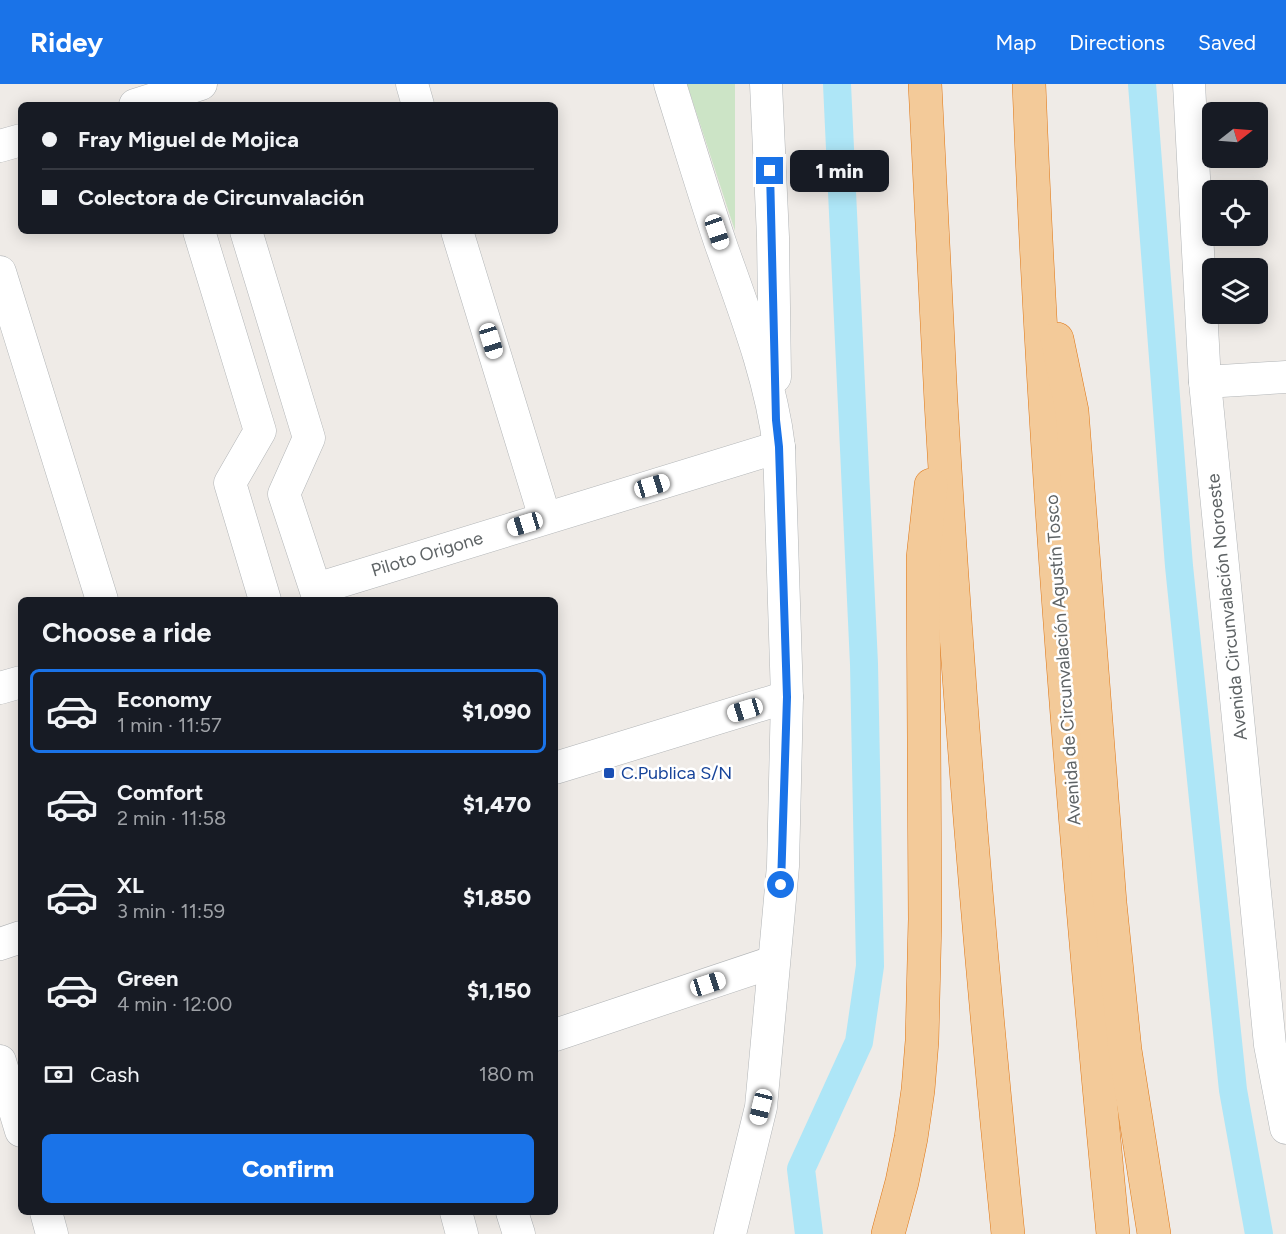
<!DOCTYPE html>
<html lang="en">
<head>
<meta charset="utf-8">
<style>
	:root { --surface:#171b24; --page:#242831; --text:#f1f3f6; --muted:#9ea1a6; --line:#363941; --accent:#1a73e8 }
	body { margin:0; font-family:Figtree,sans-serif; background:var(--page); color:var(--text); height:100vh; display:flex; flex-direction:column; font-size:22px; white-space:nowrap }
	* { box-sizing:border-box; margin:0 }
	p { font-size:20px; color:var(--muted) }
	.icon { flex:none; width:33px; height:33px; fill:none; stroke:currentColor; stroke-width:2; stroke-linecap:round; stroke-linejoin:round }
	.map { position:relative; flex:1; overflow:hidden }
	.details { position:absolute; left:18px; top:513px; width:540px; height:618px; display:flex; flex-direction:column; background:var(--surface); border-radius:9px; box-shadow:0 3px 15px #0003 }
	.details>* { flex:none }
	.hud { position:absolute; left:18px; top:18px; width:540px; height:132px; border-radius:9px; box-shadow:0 3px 15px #0003; display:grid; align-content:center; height:132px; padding:0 24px; background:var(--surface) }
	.needle { width:39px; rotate:73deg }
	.fabs { position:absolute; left:1202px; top:18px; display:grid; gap:12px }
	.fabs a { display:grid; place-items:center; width:66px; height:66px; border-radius:9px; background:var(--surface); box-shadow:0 3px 15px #0003; font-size:30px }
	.end { position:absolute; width:27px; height:27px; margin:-14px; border:8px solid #1a73e8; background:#fff; box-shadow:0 0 0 3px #fff }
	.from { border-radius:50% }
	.bubble { position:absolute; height:42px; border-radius:9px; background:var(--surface); box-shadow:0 3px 15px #0003; font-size:20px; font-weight:800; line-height:42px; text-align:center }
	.car { position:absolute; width:18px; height:36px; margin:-18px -9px; border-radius:8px; box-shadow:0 0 4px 2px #0007; background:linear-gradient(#fff 24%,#345 0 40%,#fff 0 76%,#345 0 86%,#fff 0) }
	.hud b { display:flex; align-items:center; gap:21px; height:57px; font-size:22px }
	.hud b+b { border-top:2px solid var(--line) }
	.hud i { width:15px; height:15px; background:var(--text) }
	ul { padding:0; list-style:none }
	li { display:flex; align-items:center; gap:18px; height:84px; margin:0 12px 9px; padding:0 12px; border:3px solid transparent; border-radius:9px }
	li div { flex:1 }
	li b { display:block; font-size:22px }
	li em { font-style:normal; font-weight:800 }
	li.on { border-color:var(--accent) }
	li>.icon { width:54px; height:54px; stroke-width:1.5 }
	h2 { padding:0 24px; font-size:27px; line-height:72px }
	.pay { display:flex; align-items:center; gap:15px; height:66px; padding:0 24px; font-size:22px }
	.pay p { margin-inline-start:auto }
	.button { display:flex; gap:12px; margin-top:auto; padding:12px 24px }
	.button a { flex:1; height:69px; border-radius:9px; background:var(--accent); color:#fff; font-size:24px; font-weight:800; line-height:69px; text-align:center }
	header { display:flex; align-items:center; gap:36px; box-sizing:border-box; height:84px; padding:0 30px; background:var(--accent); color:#fff }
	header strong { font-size:28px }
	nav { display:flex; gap:33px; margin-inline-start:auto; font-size:21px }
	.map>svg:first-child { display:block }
	.green { fill:#cce4c6 }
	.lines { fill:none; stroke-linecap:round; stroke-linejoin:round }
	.canal { stroke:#aee6f7; stroke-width:28 }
	.minor-casing { stroke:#b2b5b7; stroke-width:33 }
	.motorway-casing { stroke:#df7716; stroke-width:34 }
	.minor { stroke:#fff; stroke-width:32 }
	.motorway { stroke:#f3ca99; stroke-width:33 }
	.route { stroke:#1a73e8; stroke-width:8 }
	.transit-dot { fill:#1a4fb4; stroke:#fff; stroke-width:2 }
	.labels { text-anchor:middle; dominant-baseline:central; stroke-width:5; stroke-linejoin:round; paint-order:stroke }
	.street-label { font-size:18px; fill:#5e6365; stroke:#fff }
	.transit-label { font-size:18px; fill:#164399; stroke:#fff; text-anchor:start }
</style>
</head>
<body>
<header>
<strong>Ridey</strong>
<nav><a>Map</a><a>Directions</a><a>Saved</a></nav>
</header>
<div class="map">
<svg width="1286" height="1150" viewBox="0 0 1286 1150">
	<rect width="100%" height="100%" fill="#efebe7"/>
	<polygon class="green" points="687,0 735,0 735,147"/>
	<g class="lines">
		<g class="canal">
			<polyline points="1142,0 1179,482 1233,1006 1259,1150"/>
			<polyline points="809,1150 801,1085 859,958 870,882 864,580 837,0"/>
		</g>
		<defs>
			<g id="minor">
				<polyline points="412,0 418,21"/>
				<path d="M670,0C687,54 703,108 721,161C744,226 771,295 779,363L787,613L783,782L761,1023L730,1150"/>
				<polyline points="766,0 773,153 775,293"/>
				<polyline points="1189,0 1205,298 1270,961 1286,1044"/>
				<polyline points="135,21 201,0"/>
				<polyline points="0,62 21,56"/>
				<polyline points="199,147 260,347 230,399 265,516"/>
				<polyline points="246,147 309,354 284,410 319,516"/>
				<polyline points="457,147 545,434"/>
				<polyline points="0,188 102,516"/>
				<polyline points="1205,298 1286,293"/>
				<polyline points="316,505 779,363"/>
				<polyline points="0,604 21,598"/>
				<polyline points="555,684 787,613"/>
				<polyline points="0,860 21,853"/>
				<polyline points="555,951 773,878"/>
				<polyline points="0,977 21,1047"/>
				<polyline points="46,1128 52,1150"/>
				<polyline points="456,1128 462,1150"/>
				<polyline points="512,1128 519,1150"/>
			</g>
			<g id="motorway">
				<path d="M925,0C930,106 935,212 941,318C957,596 980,873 1008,1150"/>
				<path d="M1029,0C1044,384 1076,767 1113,1150"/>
				<polyline points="1057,255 1072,327 1110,819 1125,966 1154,1150"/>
				<polyline points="888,1150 902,1098 911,1054 918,1006 922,957 925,835 923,474 931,401"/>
			</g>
		</defs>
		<use href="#minor" class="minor-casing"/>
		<use href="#motorway" class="motorway-casing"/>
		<use href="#minor" class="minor"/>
		<use href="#motorway" class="motorway"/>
	</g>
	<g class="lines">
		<polyline class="route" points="770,87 776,336 779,363 787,613 781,801"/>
	</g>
	<rect class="transit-dot" x="603" y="683" width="12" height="12" rx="3"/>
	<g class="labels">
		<g class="street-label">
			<text transform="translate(427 470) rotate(-17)">Piloto Origone</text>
			<text transform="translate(1227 523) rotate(-96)">Avenida Circunvalación Noroeste</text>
			<text transform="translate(1063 576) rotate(-94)">Avenida de Circunvalación Agustín Tosco</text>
		</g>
		<g class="transit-label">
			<text x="621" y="689">C.Publica S/N</text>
		</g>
	</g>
</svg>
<div class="fabs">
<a><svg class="needle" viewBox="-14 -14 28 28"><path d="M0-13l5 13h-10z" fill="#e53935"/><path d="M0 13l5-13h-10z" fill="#9ea1a6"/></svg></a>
<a><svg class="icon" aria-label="locate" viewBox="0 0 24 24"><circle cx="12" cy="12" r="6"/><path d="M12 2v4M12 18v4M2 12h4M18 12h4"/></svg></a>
<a><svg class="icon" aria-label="layers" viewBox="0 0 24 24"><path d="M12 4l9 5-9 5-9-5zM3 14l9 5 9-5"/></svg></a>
</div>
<i class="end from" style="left:781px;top:801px"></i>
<i class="end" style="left:770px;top:87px"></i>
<div class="bubble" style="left:790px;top:66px;width:99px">1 min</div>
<i class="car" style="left:717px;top:148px;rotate:161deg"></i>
<i class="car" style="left:491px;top:257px;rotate:163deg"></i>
<i class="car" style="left:652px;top:402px;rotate:73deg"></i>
<i class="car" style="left:525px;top:440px;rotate:253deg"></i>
<i class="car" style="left:745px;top:626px;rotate:253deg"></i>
<i class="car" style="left:708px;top:900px;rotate:72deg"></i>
<i class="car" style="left:761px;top:1023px;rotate:194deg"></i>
<div class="hud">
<b><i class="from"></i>Fray Miguel de Mojica</b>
<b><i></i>Colectora de Circunvalación</b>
</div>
<section class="details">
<h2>Choose a ride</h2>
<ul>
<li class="on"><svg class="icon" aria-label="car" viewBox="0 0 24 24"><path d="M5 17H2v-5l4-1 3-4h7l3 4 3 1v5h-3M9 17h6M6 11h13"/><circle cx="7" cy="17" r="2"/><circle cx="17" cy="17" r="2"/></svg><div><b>Economy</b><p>1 min · 11:57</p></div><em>$1,090</em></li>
<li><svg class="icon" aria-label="car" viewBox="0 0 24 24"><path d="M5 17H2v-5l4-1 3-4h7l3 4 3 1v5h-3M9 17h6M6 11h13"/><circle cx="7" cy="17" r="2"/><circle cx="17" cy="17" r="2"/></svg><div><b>Comfort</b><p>2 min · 11:58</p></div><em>$1,470</em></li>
<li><svg class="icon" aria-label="car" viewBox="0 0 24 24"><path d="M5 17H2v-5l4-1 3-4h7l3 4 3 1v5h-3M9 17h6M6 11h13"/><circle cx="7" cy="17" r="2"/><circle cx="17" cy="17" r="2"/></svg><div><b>XL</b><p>3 min · 11:59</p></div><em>$1,850</em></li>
<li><svg class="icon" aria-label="car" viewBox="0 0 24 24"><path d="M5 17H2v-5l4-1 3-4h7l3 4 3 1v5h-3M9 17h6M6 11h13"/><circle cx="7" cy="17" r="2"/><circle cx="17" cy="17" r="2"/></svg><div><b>Green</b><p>4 min · 12:00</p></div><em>$1,150</em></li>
</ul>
<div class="pay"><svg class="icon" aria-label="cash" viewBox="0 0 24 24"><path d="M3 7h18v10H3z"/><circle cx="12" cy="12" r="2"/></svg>Cash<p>180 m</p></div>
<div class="button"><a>Confirm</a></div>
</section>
</div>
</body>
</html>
